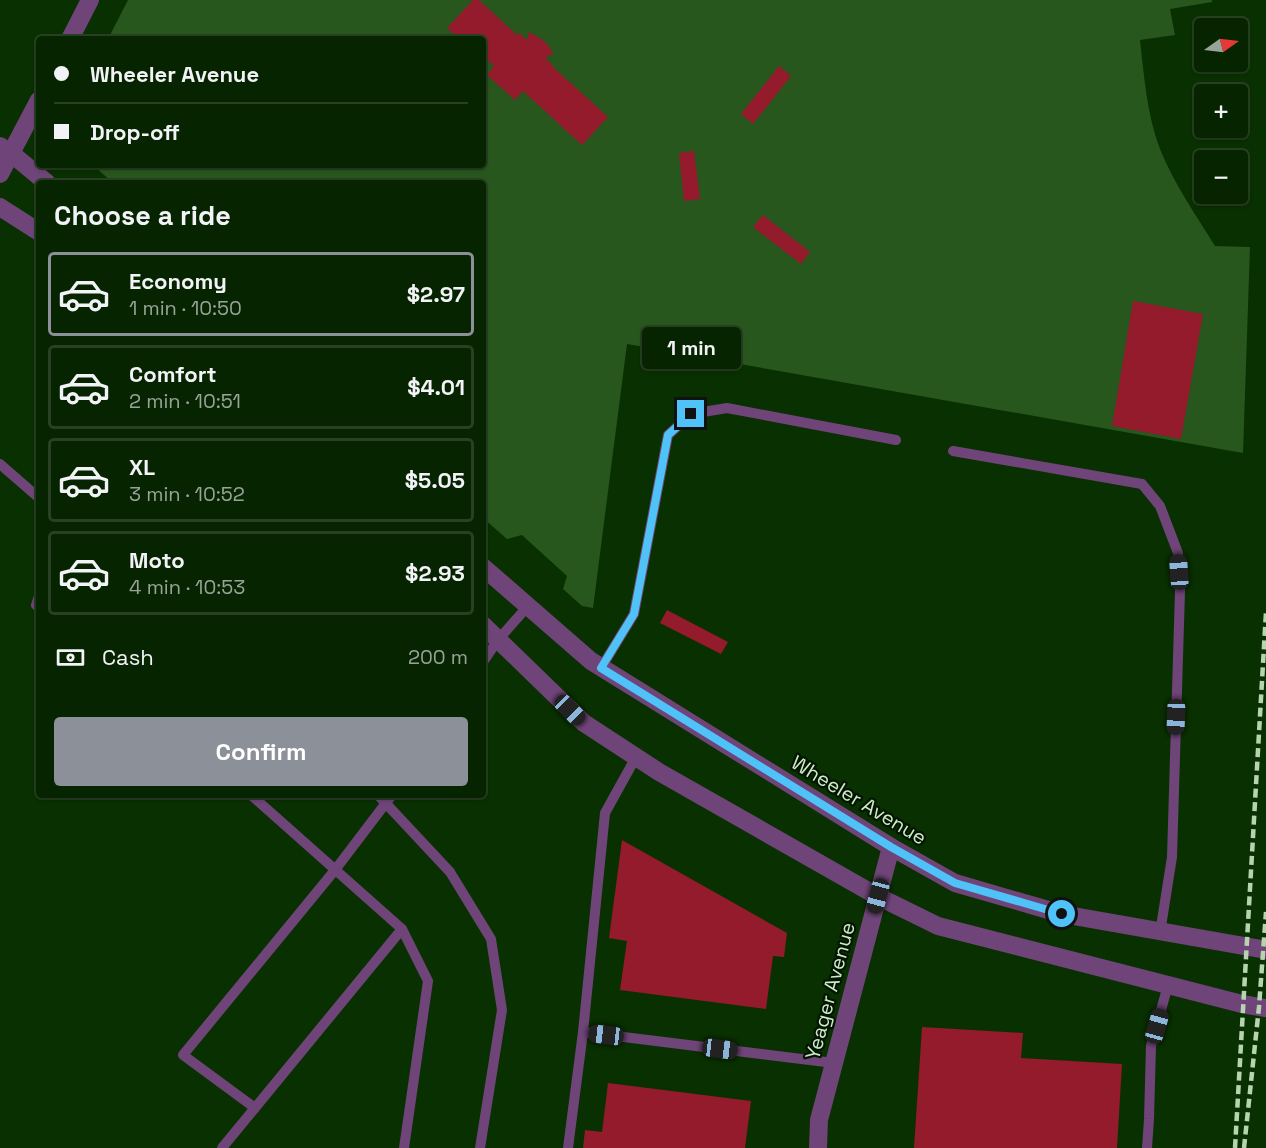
<!DOCTYPE html>
<html lang="en">
<head>
<meta charset="utf-8">
<style>
	:root { --surface:#072401; --page:#102c0b; --text:#f1f3f6; --muted:#98a499; --line:#284123; --accent:#8c9099 }
	body { margin:0; font-family:"Space Grotesk",sans-serif; background:var(--page); color:var(--text); height:100vh; display:flex; flex-direction:column; font-size:22px; white-space:nowrap }
	* { box-sizing:border-box; margin:0 }
	p { font-size:20px; color:var(--muted) }
	.icon { flex:none; width:33px; height:33px; fill:none; stroke:currentColor; stroke-width:2; stroke-linecap:round; stroke-linejoin:round }
	.map { position:relative; flex:1; overflow:hidden }
	.drawer { position:absolute; left:36px; top:180px; width:450px; height:618px; display:flex; flex-direction:column; background:var(--surface); border-radius:6px; box-shadow:0 2px 4px #0004,0 0 0 2px var(--line) }
	.drawer>* { flex:none }
	.guide { position:absolute; left:36px; top:36px; width:450px; height:132px; border-radius:6px; box-shadow:0 2px 4px #0004,0 0 0 2px var(--line); display:grid; align-content:center; height:132px; padding:0 18px; background:var(--surface) }
	.needle { width:39px; rotate:76deg }
	.tools { position:absolute; left:1194px; top:18px; display:grid; gap:12px }
	.tools a { display:grid; place-items:center; width:54px; height:54px; border-radius:6px; background:var(--surface); box-shadow:0 2px 4px #0004,0 0 0 2px var(--line); font-size:30px }
	.end { position:absolute; width:27px; height:27px; margin:-14px; border:8px solid #4fc3f7; background:#111; box-shadow:0 0 0 3px #111 }
	.from { border-radius:50% }
	.bubble { position:absolute; height:42px; border-radius:6px; background:var(--surface); box-shadow:0 2px 4px #0004,0 0 0 2px var(--line); font-size:20px; font-weight:800; line-height:42px; text-align:center }
	.car { position:absolute; width:18px; height:36px; margin:-18px -9px; border-radius:8px; box-shadow:0 0 4px 2px #0007; background:linear-gradient(#222 24%,#8ab4d8 0 40%,#222 0 76%,#8ab4d8 0 86%,#222 0) }
	.guide b { display:flex; align-items:center; gap:21px; height:57px; font-size:22px }
	.guide b+b { border-top:2px solid var(--line) }
	.guide i { width:15px; height:15px; background:var(--text) }
	ul { padding:0; list-style:none }
	li { display:flex; align-items:center; gap:18px; height:84px; margin:0 12px 9px; padding:0 6px; border:3px solid var(--line); border-radius:6px }
	li div { flex:1 }
	li b { display:block; font-size:22px }
	li em { font-style:normal; font-weight:800 }
	li.current { border-color:var(--accent) }
	li>.icon { width:54px; height:54px; stroke-width:1.5 }
	h2 { padding:0 18px; font-size:27px; line-height:72px }
	.pay { display:flex; align-items:center; gap:15px; height:66px; padding:0 18px; font-size:22px }
	.pay p { margin-inline-start:auto }
	.button { display:flex; gap:12px; margin-top:auto; padding:12px 18px }
	.button a { flex:1; height:69px; border-radius:6px; background:var(--accent); color:#fff; font-size:24px; font-weight:800; line-height:69px; text-align:center }
	.map>svg:first-child { display:block }
	.green { fill:#28571e }
	.building { fill:#931b2b }
	.lines { fill:none; stroke-linecap:round; stroke-linejoin:round }
	.service { stroke:#6f4478; stroke-width:10 }
	.minor { stroke:#6f4478; stroke-width:18 }
	.tertiary { stroke:#6f4478; stroke-width:18 }
	.rail { stroke:#b7d4b1; stroke-width:4.5; stroke-dasharray:9 4.5; stroke-linecap:butt }
	.route { stroke:#4fc3f7; stroke-width:8 }
	.labels { text-anchor:middle; dominant-baseline:central; stroke-width:4.5; stroke-linejoin:round; paint-order:stroke }
	.street-label { font-size:20px; fill:#cfeac9; stroke:#021500 }
</style>
</head>
<body>
<div class="map">
<svg width="1266" height="1148" viewBox="0 0 1266 1148">
	<rect width="100%" height="100%" fill="#093001"/>
	<path class="green" d="M128,0H1212V2L1170,9L1175,35L1140,40C1144,76 1147,115 1160,149C1174,184 1196,215 1215,246L1250,247L1243,453L627,344L593,608L582,606L563,589L567,576L522,535L507,539L483,518V183H113L93,165H483V39H108Z"/>
	<g class="building">
		<polygon points="473,0 479,0 517,35 519,33 527,40 529,32 543,40 549,46 553,54 545,58 553,65 552,66 608,117 582,145 523,91 515,100 487,75 494,66 483,56 483,39 460,39 447,28"/>
		<polygon points="779,66 791,76 753,124 741,114"/>
		<polygon points="694,151 700,199 684,201 679,153"/>
		<polygon points="763,215 810,252 801,264 753,227"/>
		<polygon points="1133,301 1203,314 1181,439 1112,426"/>
		<polygon points="667,610 728,642 721,654 660,623"/>
		<polygon points="622,840 787,933 784,957 773,956 766,1009 620,990 627,941 609,938"/>
		<polygon points="922,1027 1023,1033 1021,1058 1122,1064 1117,1148 914,1148"/>
		<polygon points="608,1083 751,1101 745,1148 583,1148 585,1130 602,1132"/>
	</g>
	<g class="lines">
		<g class="service">
			<polyline points="953,451 1142,484 1160,506 1178,553 1180,591 1172,857 1160,933"/>
			<polyline points="0,464 39,498"/>
			<polyline points="39,596 36,605 39,607"/>
			<polyline points="483,662 498,640 528,606"/>
			<polyline points="601,668 634,614 668,435 691,414 727,408 896,440"/>
			<polyline points="251,795 402,929 428,981 404,1148"/>
			<polyline points="378,795 450,872 491,939 502,1010 480,1148"/>
			<polyline points="583,1032 605,813 636,757"/>
			<polyline points="255,1108 183,1055 335,870 392,795"/>
			<polyline points="222,1148 402,929"/>
			<polyline points="568,1148 583,1032 834,1063"/>
			<polyline points="1147,1148 1149,1119 1151,1046 1168,985"/>
		</g>
		<g class="minor">
			<polyline points="70,39 90,0"/>
			<polyline points="0,174 39,100"/>
			<polyline points="818,1148 819,1120 891,847"/>
		</g>
		<g class="tertiary">
			<polyline points="0,146 12,154 47,183"/>
			<polyline points="0,207 39,232"/>
			<polyline points="483,567 591,661 891,847 955,883 1062,914 1266,950"/>
			<polyline points="483,625 584,723 659,772 877,896 938,926 1242,1004 1266,1008"/>
		</g>
		<g class="rail">
			<polyline points="1235,1148 1266,612"/>
			<polyline points="1244,1148 1259,1007 1266,912"/>
		</g>
	</g>
	<g class="lines">
		<polyline class="route" points="691,414 668,435 634,614 601,668 891,847 955,883 1062,914"/>
	</g>
	<g class="labels">
		<g class="street-label">
			<text transform="translate(859 800) rotate(31)">Wheeler Avenue</text>
			<text transform="translate(830 991) rotate(-75)">Yeager Avenue</text>
		</g>
	</g>
</svg>
<div class="tools">
<a><svg class="needle" viewBox="-14 -14 28 28"><path d="M0-13l5 13h-10z" fill="#e53935"/><path d="M0 13l5-13h-10z" fill="#98a499"/></svg></a>
<a>+</a>
<a>−</a>
</div>
<i class="end from" style="left:1062px;top:914px"></i>
<i class="end" style="left:691px;top:414px"></i>
<div class="bubble" style="left:642px;top:327px;width:99px">1 min</div>
<i class="car" style="left:1179px;top:572px;rotate:356deg"></i>
<i class="car" style="left:570px;top:710px;rotate:135deg"></i>
<i class="car" style="left:1176px;top:717px;rotate:182deg"></i>
<i class="car" style="left:878px;top:896px;rotate:195deg"></i>
<i class="car" style="left:1157px;top:1026px;rotate:16deg"></i>
<i class="car" style="left:606px;top:1035px;rotate:277deg"></i>
<i class="car" style="left:720px;top:1049px;rotate:97deg"></i>
<div class="guide">
<b><i class="from"></i>Wheeler Avenue</b>
<b><i></i>Drop-off</b>
</div>
<section class="drawer">
<h2>Choose a ride</h2>
<ul>
<li class="current"><svg class="icon" aria-label="car" viewBox="0 0 24 24"><path d="M5 17H2v-5l4-1 3-4h7l3 4 3 1v5h-3M9 17h6M6 11h13"/><circle cx="7" cy="17" r="2"/><circle cx="17" cy="17" r="2"/></svg><div><b>Economy</b><p>1 min · 10:50</p></div><em>$2.97</em></li>
<li><svg class="icon" aria-label="car" viewBox="0 0 24 24"><path d="M5 17H2v-5l4-1 3-4h7l3 4 3 1v5h-3M9 17h6M6 11h13"/><circle cx="7" cy="17" r="2"/><circle cx="17" cy="17" r="2"/></svg><div><b>Comfort</b><p>2 min · 10:51</p></div><em>$4.01</em></li>
<li><svg class="icon" aria-label="car" viewBox="0 0 24 24"><path d="M5 17H2v-5l4-1 3-4h7l3 4 3 1v5h-3M9 17h6M6 11h13"/><circle cx="7" cy="17" r="2"/><circle cx="17" cy="17" r="2"/></svg><div><b>XL</b><p>3 min · 10:52</p></div><em>$5.05</em></li>
<li><svg class="icon" aria-label="car" viewBox="0 0 24 24"><path d="M5 17H2v-5l4-1 3-4h7l3 4 3 1v5h-3M9 17h6M6 11h13"/><circle cx="7" cy="17" r="2"/><circle cx="17" cy="17" r="2"/></svg><div><b>Moto</b><p>4 min · 10:53</p></div><em>$2.93</em></li>
</ul>
<div class="pay"><svg class="icon" aria-label="cash" viewBox="0 0 24 24"><path d="M3 7h18v10H3z"/><circle cx="12" cy="12" r="2"/></svg>Cash<p>200 m</p></div>
<div class="button"><a>Confirm</a></div>
</section>
</div>
</body>
</html>
